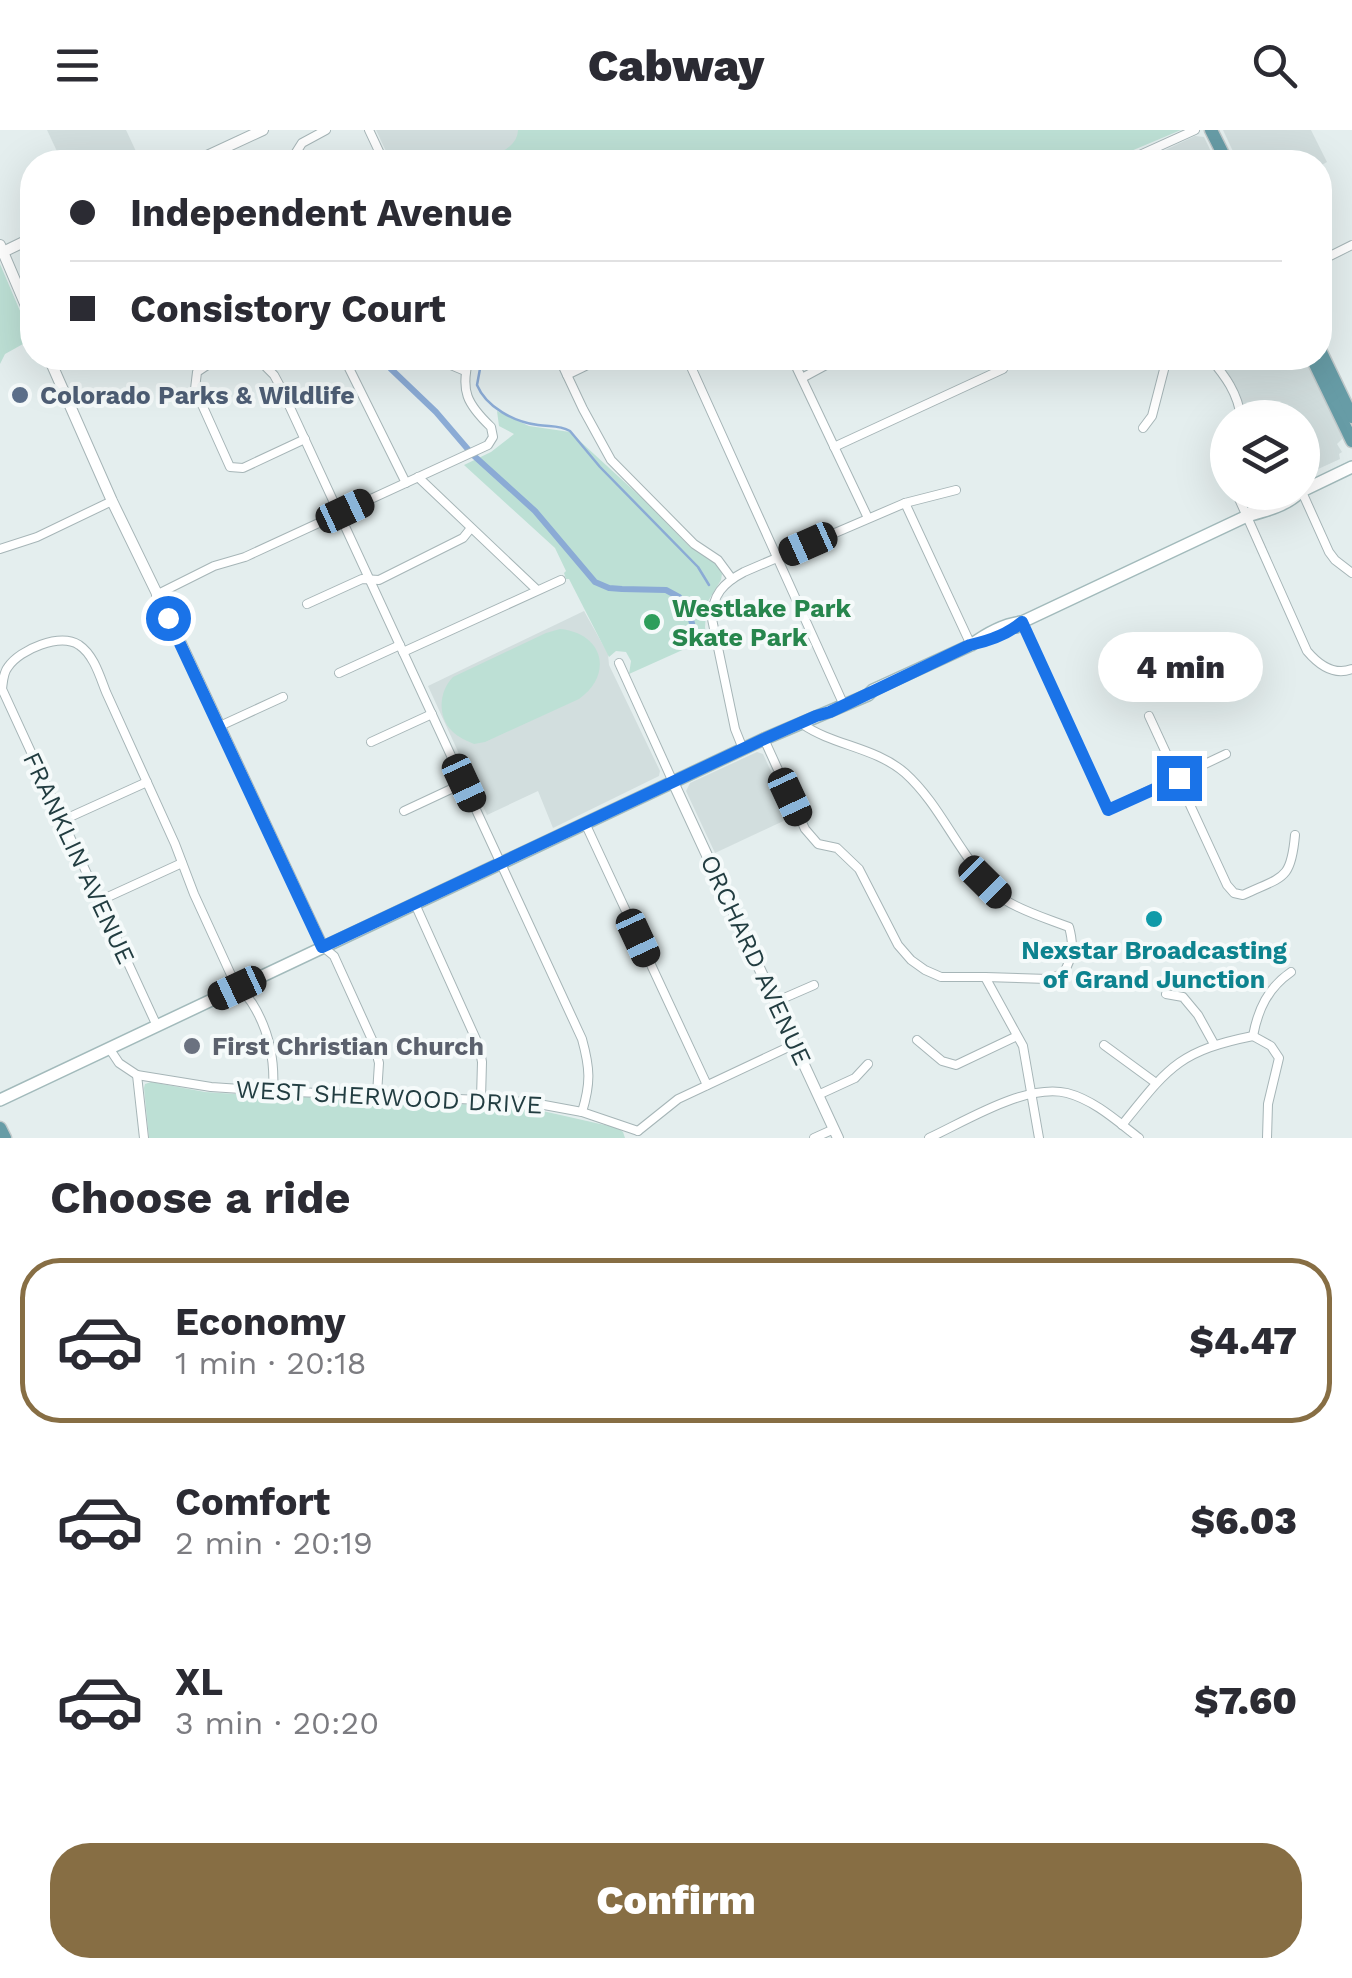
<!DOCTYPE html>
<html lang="en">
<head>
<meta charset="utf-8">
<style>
	:root { --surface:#fff; --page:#f2f2f3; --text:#2b2b33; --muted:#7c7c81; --line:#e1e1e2; --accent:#876e44 }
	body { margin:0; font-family:"Work Sans",sans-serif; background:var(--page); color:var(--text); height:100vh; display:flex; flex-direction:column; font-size:38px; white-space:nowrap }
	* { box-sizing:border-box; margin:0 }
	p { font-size:32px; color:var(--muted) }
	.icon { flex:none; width:55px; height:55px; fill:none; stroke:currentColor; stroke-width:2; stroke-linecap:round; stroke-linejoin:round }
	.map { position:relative; height:1008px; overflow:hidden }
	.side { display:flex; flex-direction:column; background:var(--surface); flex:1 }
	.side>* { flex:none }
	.top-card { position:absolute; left:20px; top:20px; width:1312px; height:220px; border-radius:40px; box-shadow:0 10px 40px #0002; display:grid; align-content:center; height:220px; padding:0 50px; background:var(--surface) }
	.controls { position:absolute; left:1210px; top:270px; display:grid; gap:20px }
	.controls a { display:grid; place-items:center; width:110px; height:110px; border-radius:50%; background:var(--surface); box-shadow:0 10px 40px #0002; font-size:50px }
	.end { position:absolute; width:45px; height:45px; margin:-22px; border:12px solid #1a73e8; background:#fff; box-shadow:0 0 0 5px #fff }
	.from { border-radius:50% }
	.bubble { position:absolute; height:70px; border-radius:35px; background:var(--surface); box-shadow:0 10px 40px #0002; font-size:32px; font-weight:800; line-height:70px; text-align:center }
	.car { position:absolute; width:30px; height:60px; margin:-30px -15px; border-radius:12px; box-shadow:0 0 8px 2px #0007; background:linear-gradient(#222 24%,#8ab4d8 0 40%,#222 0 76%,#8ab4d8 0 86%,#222 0) }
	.top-card b { display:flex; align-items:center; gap:35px; height:95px; font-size:38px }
	.top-card b+b { border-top:2px solid var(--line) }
	.top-card i { width:25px; height:25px; background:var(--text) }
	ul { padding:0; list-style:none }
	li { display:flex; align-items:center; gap:30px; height:165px; margin:0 20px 15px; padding:0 30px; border:5px solid transparent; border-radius:40px }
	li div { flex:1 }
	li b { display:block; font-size:38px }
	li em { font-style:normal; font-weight:800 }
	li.active { border-color:var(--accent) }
	li>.icon { width:90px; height:90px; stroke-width:1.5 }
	h2 { padding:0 50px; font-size:45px; line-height:120px }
	.button { display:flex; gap:20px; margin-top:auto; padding:20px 50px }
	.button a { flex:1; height:115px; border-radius:40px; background:var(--accent); color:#fff; font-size:40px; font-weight:800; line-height:115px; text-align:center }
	header { display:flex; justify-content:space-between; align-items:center; height:130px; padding:0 50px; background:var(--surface); font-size:45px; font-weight:800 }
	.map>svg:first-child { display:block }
	.built { fill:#d2dede }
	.green { fill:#bde0d5 }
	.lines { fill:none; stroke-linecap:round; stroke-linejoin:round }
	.stream { stroke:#8babd5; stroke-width:2.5 }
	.canal { stroke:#8babd5; stroke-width:6 }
	.minor-casing { stroke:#a6b5b7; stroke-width:10 }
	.tertiary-casing { stroke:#a6b5b7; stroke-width:12 }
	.secondary-casing { stroke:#a2babb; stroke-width:14 }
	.primary-casing { stroke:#c1c9ca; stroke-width:15 }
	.minor { stroke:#fff; stroke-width:8 }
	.tertiary { stroke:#fff; stroke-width:10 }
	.secondary { stroke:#fff; stroke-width:11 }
	.primary { stroke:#679ca6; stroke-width:12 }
	.route { stroke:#1a73e8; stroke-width:12 }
	.service-dot { fill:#5c6f8a; stroke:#f5fafa; stroke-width:4 }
	.leisure-dot { fill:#2e9e5b; stroke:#f5fafa; stroke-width:4 }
	.culture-dot { fill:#0f9aa8; stroke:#f5fafa; stroke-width:4 }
	.worship-dot { fill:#6b7280; stroke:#f5fafa; stroke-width:4 }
	.labels { text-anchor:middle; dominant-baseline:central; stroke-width:8; stroke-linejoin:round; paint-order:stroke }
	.service-label { font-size:25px; font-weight:bold; fill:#4e5e75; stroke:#f5fafa; text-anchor:start }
	.leisure-label { font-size:25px; font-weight:bold; fill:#27864d; stroke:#f5fafa; text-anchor:start }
	.street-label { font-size:25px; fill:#223d41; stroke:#f5fafa }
	.culture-label { font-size:25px; font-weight:bold; fill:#0d838f; stroke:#f5fafa }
	.worship-label { font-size:25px; font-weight:bold; fill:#5b616d; stroke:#f5fafa; text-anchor:start }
</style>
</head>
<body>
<header><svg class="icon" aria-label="menu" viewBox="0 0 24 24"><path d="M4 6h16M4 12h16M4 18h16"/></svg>Cabway<svg class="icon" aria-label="search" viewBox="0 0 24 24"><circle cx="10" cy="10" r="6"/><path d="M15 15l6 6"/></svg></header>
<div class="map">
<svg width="1352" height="1008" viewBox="0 0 1352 1008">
	<rect width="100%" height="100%" fill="#e4eeee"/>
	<g class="built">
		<polygon points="47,0 126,0 141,32 62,32"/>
		<polygon points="376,0 580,0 595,32 391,32"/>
		<polygon points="1223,0 1311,0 1327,32 1320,36 1320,32 1238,32"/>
		<polygon points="1195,6 1204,7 1216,32 1140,32"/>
		<polygon points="1210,228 1308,228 1341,305 1342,309 1337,314 1342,322 1339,324 1340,329 1303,346 1302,288 1241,287 1240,280"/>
		<polygon points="584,481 608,524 609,535 660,641 659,646 553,698 538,661 487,685 428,556"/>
		<polygon points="757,622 763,624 792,687 715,723 686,661 690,653"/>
	</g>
	<g class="green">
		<path d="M518,0H1181L1105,32H477C493,25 517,20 518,0Z"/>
		<polygon points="0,134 32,209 5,224 0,234"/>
		<polygon points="497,281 529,296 570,302 643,369 690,417 717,434 722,444 721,450 707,473 705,497 707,509 629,544 631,531 626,522 616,521 609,527 569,449 566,449 564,443 566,441 555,418 464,335 491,322 514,304 499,296"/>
		<path d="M560,499C603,503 614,544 579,569L485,612L474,614C467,611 458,607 452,601C437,586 439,561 453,547L546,503Z"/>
		<polygon points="151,952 205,962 236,964 525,977 618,998 623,1002 625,1008 149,1008 144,958 145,954"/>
	</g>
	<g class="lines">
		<path class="stream" d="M482,228L477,255C486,277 514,292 538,295C550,297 559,295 570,301L600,337L698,437L709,455"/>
		<polyline class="canal" points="382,228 391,239 436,282 472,324 535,381 595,452 609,458 622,459 666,460 679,467 688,478 695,505"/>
		<defs>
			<g id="minor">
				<polyline points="369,0 384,32"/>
				<polyline points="290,32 302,13 326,0"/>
				<polyline points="1129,32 1131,29 1195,0"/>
				<polyline points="1320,131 1352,115"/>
				<polyline points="23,168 32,164"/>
				<polyline points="218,228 197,242 195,259 230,337 243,338 305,309"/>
				<path d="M257,228L274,245L281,258L582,909C590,938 591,953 582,982"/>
				<polyline points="344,228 406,353"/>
				<polyline points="434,228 465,241"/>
				<polyline points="559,228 583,279 611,330 694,414 718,430 732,449"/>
				<polyline points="687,228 842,571"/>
				<polyline points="792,228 868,388"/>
				<path d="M1210,228C1225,246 1238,263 1241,288"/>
				<polyline points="567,245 602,228"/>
				<polyline points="802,248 839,228"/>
				<polyline points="1143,298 1152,286 1167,228"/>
				<polyline points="834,317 1003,239"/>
				<polyline points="418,347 537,460"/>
				<path d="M1236,362L1307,521C1318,534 1334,546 1352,539"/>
				<polyline points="1302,362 1329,422 1335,430 1352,443"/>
				<polyline points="905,373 971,515"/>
				<polyline points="0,419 37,407 112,371"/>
				<path d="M156,465L214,436L245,427L488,315L493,307L491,297C467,274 460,261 469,228"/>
				<polyline points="307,474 362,449 379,450 463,408 471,398"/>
				<polyline points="1022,492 1108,680 1226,624"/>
				<polyline points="403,522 561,450"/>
				<polyline points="619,533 673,652"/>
				<polyline points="339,543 400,515"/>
				<path d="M1149,586L1227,755L1234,763L1243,765C1283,746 1291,751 1295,705"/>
				<path d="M802,594C834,616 875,617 905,643C934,669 951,706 974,736C983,748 992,763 1005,770C1024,782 1048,789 1069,797C1074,815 1073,827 1063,844L1048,849L985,847"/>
				<polyline points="220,596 283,567"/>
				<polyline points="764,609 805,699 818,714 837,718 859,739 898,815 911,830 925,840 941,847 985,847 1023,916 1039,1008"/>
				<polyline points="371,612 432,584"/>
				<path d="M743,619L735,599L712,489C712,465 723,453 744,442L905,373L956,360"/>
				<polyline points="404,681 464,653"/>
				<polyline points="61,691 147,652"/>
				<polyline points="585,693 707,955"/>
				<polyline points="99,771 182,733"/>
				<polyline points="415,774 479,916 482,932 481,968"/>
				<polyline points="323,817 334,826 374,914 379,933 377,964"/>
				<polyline points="1166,864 1183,867 1198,885 1214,914"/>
				<polyline points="775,872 814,855"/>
				<path d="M157,896L2,559C3,552 3,543 8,537C20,519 60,503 79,515C94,525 100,547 106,562L175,714L194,764L232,847C237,858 246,864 252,873C269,900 275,930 273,961"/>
				<polyline points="1253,906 1271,916 1279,928 1268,974 1267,1008"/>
				<path d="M1253,906C1258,879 1268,858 1291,842"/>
				<polyline points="917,910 942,931 956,935 1017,906"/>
				<polyline points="1104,915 1156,953"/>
				<polyline points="109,918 119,933 137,945 144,1008"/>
				<polyline points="137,945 211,957 273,961 528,972 582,982 638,1001"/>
				<polyline points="818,965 855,948 868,934"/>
				<path d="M1122,995C1168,938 1178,921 1253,906"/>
				<polyline points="638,1001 678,969 795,914"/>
				<polyline points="814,1008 834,999"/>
				<path d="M929,1008C966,991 1026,953 1067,963C1094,970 1117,991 1139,1008"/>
			</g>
			<g id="tertiary">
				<polyline points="194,32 263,0"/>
				<polyline points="0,115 32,190"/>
				<polyline points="3,122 32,108"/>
				<polyline points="49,228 112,371 180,511 323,817"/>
				<polyline points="673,652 838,1008"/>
			</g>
			<g id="secondary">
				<polyline points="1302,361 1352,337"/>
				<polyline points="1250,383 1278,362"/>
				<path d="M1016,497L1022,492L1247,386C1265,381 1286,376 1300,362"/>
				<path d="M0,970L764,609L868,565L873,560L971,515C986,504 1003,494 1022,492"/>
			</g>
			<g id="primary">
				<polyline points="1211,0 1227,32"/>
				<polyline points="1320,220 1352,287"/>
				<polyline points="1312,228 1352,311"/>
				<polyline points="0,998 5,1008"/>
			</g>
		</defs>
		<use href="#minor" class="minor-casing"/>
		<use href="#tertiary" class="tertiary-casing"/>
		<use href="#secondary" class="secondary-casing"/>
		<use href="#primary" class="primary-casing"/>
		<use href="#minor" class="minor"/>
		<use href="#tertiary" class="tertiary"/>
		<use href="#secondary" class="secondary"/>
		<use href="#primary" class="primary"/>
	</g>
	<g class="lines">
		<path class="route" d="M168,488L322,817L764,609L816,586L830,582L970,515C989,511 1007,505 1022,492L1108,680L1179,648"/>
	</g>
	<circle class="service-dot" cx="20" cy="265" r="10"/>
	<circle class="leisure-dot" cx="652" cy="492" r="10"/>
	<circle class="culture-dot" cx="1154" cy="789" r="10"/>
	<circle class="worship-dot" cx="192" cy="916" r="10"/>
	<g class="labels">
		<g class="service-label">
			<text x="40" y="265">Colorado Parks &amp; Wildlife</text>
		</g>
		<g class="leisure-label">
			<text x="672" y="478">Westlake Park<tspan x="672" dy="29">Skate Park</tspan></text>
		</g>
		<g class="street-label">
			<text transform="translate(79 728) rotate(65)">FRANKLIN AVENUE</text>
			<text transform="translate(756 830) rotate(65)">ORCHARD AVENUE</text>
			<text transform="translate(389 967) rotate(3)">WEST SHERWOOD DRIVE</text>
		</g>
		<g class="culture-label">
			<text x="1154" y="820">Nexstar Broadcasting<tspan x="1154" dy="29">of Grand Junction</tspan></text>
		</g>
		<g class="worship-label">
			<text x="212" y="916">First Christian Church</text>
		</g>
	</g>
</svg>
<div class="controls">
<a><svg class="icon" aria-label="layers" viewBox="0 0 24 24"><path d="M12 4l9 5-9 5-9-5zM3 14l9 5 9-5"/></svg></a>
</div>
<i class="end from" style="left:168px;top:488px"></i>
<i class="end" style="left:1179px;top:648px"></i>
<div class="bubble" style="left:1098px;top:502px;width:165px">4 min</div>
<i class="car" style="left:345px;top:381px;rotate:65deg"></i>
<i class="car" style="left:808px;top:414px;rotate:246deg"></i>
<i class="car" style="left:464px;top:653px;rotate:155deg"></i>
<i class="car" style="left:790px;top:667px;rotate:155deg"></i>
<i class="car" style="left:985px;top:752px;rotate:135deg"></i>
<i class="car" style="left:638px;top:808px;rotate:155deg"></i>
<i class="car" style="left:237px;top:858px;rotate:245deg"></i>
<div class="top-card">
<b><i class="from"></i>Independent Avenue</b>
<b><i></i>Consistory Court</b>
</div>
</div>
<section class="side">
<h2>Choose a ride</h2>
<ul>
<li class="active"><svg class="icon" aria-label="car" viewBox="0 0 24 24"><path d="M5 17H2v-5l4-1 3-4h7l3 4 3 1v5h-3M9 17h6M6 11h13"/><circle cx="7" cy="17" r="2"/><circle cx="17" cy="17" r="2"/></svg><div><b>Economy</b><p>1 min · 20:18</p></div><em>$4.47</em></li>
<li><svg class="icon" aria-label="car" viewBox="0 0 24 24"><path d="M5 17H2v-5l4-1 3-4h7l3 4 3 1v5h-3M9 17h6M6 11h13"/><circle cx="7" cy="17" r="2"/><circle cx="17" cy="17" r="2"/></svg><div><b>Comfort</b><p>2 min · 20:19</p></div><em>$6.03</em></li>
<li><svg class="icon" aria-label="car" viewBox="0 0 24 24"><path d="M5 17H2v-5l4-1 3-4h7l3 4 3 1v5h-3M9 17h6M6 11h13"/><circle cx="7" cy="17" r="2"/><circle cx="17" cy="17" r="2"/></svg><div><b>XL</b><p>3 min · 20:20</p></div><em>$7.60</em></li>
</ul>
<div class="button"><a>Confirm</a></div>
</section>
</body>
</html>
